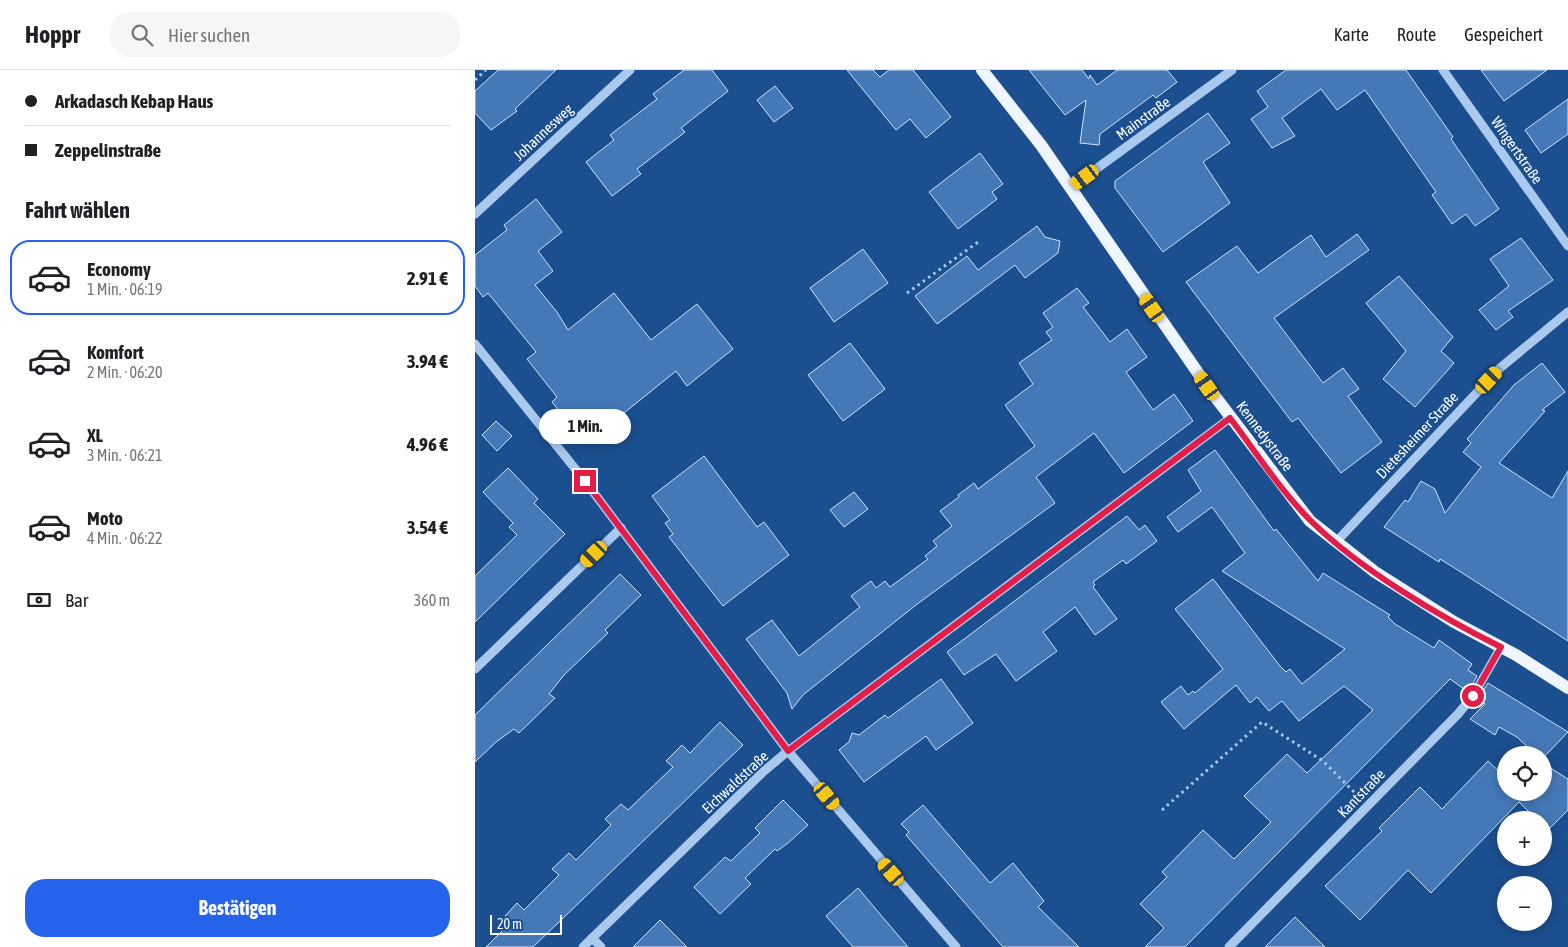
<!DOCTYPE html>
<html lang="de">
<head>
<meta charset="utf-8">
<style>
	:root { --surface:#fff; --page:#f6f6f6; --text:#202124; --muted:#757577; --line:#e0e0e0; --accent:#2563eb }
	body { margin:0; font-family:"Asap Condensed",sans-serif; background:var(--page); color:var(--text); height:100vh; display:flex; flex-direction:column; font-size:19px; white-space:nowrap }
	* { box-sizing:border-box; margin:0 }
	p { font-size:16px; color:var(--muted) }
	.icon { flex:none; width:28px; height:28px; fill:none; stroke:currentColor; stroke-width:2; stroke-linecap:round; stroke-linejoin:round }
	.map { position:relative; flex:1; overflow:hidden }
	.drawer { display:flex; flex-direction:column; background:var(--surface); width:475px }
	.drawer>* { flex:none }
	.hud { display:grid; align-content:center; height:110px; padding:0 25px; background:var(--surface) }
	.tools { position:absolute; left:1022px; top:676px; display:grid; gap:10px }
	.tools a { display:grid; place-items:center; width:55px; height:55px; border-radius:50%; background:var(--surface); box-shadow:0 2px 12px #0003; font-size:25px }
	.scale { position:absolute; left:15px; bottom:12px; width:72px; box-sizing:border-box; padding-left:5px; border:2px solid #fff; border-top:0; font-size:14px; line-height:18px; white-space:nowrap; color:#fff; -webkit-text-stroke:4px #1b4f8f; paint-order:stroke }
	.end { position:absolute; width:22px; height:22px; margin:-11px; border:6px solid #e11d48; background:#fff; box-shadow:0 0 0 2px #fff }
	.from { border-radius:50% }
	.bubble { position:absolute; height:35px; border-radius:18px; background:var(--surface); box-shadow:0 2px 12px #0003; font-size:16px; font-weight:700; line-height:35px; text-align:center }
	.car { position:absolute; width:15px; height:30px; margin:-15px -8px; border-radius:6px; box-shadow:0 0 4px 1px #0007; background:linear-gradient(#f5c518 24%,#345 0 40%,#f5c518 0 76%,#345 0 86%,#f5c518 0) }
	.hud b { display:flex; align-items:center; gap:18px; height:48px; font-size:19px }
	.hud b+b { border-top:1px solid var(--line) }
	.hud i { width:12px; height:12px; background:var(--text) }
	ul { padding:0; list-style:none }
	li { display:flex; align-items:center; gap:15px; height:75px; margin:0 10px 8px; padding:0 15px; border:2px solid transparent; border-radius:20px }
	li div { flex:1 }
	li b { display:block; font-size:19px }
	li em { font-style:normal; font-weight:700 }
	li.on { border-color:var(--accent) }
	li>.icon { width:45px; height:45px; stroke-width:1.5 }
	h2 { padding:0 25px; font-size:22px; line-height:60px }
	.pay { display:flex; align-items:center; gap:12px; height:55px; padding:0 25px; font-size:19px }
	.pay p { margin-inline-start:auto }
	.cta { display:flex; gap:10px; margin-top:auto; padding:10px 25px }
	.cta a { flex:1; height:58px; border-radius:20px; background:var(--accent); color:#fff; font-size:20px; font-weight:700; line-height:58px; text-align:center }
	header { display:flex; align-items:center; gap:30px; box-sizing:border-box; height:70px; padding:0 25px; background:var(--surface); border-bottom:1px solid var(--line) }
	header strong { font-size:24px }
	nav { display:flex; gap:28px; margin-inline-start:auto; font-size:18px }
	.search { width:350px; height:45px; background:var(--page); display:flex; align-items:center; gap:12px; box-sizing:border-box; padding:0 18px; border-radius:20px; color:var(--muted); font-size:19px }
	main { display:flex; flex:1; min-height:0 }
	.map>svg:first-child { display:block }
	.building { fill:#4478b7; stroke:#cfe3fa }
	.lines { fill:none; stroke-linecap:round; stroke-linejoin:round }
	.path { stroke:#a9c9ee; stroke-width:3; stroke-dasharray:2.5 4; stroke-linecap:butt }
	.minor { stroke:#a9c9ee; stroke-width:9 }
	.major { stroke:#f0f6ff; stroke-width:12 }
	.route { stroke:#e11d48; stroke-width:6 }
	.labels { text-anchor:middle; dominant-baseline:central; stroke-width:4; stroke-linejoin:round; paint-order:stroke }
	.street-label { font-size:15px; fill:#fff; stroke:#1b4f8f }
</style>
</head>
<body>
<header>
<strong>Hoppr</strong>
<div class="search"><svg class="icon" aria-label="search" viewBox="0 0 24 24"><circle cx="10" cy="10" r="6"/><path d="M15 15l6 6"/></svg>Hier suchen</div>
<nav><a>Karte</a><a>Route</a><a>Gespeichert</a></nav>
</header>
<main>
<section class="drawer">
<div class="hud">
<b><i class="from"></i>Arkadasch Kebap Haus</b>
<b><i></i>Zeppelinstraße</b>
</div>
<h2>Fahrt wählen</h2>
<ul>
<li class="on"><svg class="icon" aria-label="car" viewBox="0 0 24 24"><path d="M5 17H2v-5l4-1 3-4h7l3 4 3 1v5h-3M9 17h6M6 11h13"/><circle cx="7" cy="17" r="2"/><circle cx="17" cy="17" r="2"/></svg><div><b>Economy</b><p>1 Min. · 06:19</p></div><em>2.91 €</em></li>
<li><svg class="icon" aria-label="car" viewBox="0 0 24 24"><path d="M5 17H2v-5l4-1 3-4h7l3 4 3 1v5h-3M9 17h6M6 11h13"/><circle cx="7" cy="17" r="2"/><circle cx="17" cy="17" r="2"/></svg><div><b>Komfort</b><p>2 Min. · 06:20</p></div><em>3.94 €</em></li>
<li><svg class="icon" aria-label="car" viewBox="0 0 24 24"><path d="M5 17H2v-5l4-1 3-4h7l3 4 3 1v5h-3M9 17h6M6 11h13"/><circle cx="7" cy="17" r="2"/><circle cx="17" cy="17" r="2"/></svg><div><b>XL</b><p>3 Min. · 06:21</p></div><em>4.96 €</em></li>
<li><svg class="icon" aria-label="car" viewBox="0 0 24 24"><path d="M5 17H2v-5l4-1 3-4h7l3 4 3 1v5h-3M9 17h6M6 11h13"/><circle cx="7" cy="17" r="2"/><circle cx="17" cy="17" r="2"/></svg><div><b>Moto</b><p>4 Min. · 06:22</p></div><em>3.54 €</em></li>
</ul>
<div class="pay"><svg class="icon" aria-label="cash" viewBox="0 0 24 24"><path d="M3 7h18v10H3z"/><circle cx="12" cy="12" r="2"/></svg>Bar<p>360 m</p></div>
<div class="cta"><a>Bestätigen</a></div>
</section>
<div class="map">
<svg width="1093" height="877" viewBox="0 0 1093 877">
	<rect width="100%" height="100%" fill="#1b4f8f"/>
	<g class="building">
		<polygon points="23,0 81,0 40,39 42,41 16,60 0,43 0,21"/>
		<polygon points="209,0 237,0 253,21 206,58 210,62 162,99 166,104 137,126 111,92 139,70 135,65 182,29 178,24"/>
		<polygon points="372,0 398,0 405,7 414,0 438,0 476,47 451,68 435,49 421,60"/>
		<polygon points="554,0 607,0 614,9 615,5 622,15 642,0 692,0 702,12 681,28 678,25 625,64 624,75 605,73 611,30 590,45"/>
		<polygon points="811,0 931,0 978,67 976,69 1024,139 1000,156 991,144 977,154 957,125 961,122 890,20 862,40 846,19 807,48 820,66 797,78 776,49 793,37 782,21"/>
		<polygon points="1006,0 1072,0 1029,31"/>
		<polygon points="300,16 318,38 299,52 282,30"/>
		<polygon points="1093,29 1093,64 1066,83 1050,60"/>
		<polygon points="733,43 755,73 728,92 755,133 688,182 640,118 640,111"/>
		<polygon points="505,83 528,114 517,122 522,129 483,159 454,122"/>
		<polygon points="61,129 87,162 63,181 78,201 60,215 82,242 93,260 139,223 176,270 222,234 258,279 212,316 201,301 118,368 106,353 98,359 77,332 82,327 52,289 61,282 13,223 8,227 0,216 0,185 32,160 29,155"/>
		<polygon points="562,156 570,167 585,171 583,183 550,208 540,195 462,254 440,226 492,186 503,200"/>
		<polygon points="882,164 894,180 799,248 848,313 868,298 884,319 873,326 907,372 866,403 823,348 817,352 711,212 762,176 783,203 836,165 851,187"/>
		<polygon points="1046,168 1078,210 1033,241 1038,247 1021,260 1004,240 1034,216 1015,189"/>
		<polygon points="388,179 413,213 359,252 335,218"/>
		<polygon points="924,206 978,267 966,281 979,293 940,337 908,309 931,281 891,233"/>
		<polygon points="602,218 614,233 608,237 635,272 652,259 672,287 651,302 678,340 699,324 718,351 649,403 619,363 561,407 580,433 441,535 328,625 317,639 312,623 271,569 297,550 324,586 385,537 376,526 396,511 401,518 410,511 415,517 453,489 450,486 462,476 458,471 477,456 465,441 484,427 483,425 499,413 503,419 560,376 530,335 558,314 544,293 577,270 571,262 578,257 568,243"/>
		<polygon points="375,273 410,319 368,351 333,305"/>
		<polygon points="1067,293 1090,322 1067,340 1070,341 1024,393 1077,428 1093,401 1093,571 978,497 965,489 964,492 909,457 930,430 933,432 946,411 960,419 970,443 1006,397 988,382 996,373 992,369 1039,315"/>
		<polygon points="21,351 37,366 22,381 7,365"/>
		<polygon points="740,380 799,461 801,459 843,511 848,503 915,545 913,547 920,554 959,578 964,570 997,594 993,600 1002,606 993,622 975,609 710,877 670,877 689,858 665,834 692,807 687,802 728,760 759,789 796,752 769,726 812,684 832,703 898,640 869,616 824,651 807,631 794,641 782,627 775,633 761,615 709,659 686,632 706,616 713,625 718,621 720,623 748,599 700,539 738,509 805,596 811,602 815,599 827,614 870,579 747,501 770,483 737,437 703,462 692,447 726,421 713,400"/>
		<polygon points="229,386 282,457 289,452 314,485 248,536 194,467 198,464 190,453 195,450 177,426"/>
		<polygon points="33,398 63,429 59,433 90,464 0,552 0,506 42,465 34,457 38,453 8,422"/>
		<polygon points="379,422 393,439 369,457 355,440"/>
		<polygon points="652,446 664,460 670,455 682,471 651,494 648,490 618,512 620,515 618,517 642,549 620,565 600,537 568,562 582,581 541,611 521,584 489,605 472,582"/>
		<polygon points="145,504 166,525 130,560 133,563 89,605 74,624 80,628 44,663 39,659 21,672 0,692 0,645"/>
		<polygon points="466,609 498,653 461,680 451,666 389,712 364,680 374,672 377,663 384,665 410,645 413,648"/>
		<polygon points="1013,613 1031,624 1093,662 1069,687 1069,685 1061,685 1042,667 1024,657 1020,665 995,649 1010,634 1003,629"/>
		<polygon points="245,652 268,675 58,877 11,877 32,856 30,853 30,846 42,833 49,840 84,805 77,799 94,783 101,790 136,755 130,749 146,734 153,740 198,697 191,691 207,675 215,683"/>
		<polygon points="1013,691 1031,708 1031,722 1069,722 1069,694 1093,709 1093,740 1073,760 1069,756 1069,750 1062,750 1044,732 956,823 933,800 885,850 850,816 907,761 904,758 945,717 967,739"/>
		<polygon points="308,730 333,755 313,773 302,781 300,779 270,808 276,814 245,844 219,817 250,787 256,791 285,763 280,758"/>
		<polygon points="448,735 515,813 538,793 569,831 563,837 604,877 528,877 431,765 434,762 426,754"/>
		<polygon points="383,818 399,837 433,877 378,877 351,846"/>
		<polygon points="820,847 850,877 790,877"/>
		<polygon points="185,850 212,877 158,877"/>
	</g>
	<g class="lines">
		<g class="path">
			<polyline points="0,10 11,0"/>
			<polyline points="432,223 506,170"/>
			<polyline points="687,740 787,652 848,691 881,724"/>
		</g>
		<g class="minor">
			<polyline points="968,0 1093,176"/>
			<polyline points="595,118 757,0"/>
			<polyline points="0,144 155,0"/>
			<polyline points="0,274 110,411 313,681 481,877"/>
			<polyline points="861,472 1025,298 1093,242"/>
			<polyline points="0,599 146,458"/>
			<polyline points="117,868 126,877"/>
			<polyline points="108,877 289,701 313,681 755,348"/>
			<polyline points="754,877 983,644 998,626 1026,577"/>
		</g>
		<polyline class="major" points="507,0 566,75 732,316 835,451 900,502 979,552 1041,585 1093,618"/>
	</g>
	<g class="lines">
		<path class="route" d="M110,411L313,681L755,348C781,382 805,420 835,450C883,498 965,547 1026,577L998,626"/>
	</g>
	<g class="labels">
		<g class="street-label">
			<text transform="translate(668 48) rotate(-36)">Mainstraße</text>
			<text transform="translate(68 62) rotate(-43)">Johannesweg</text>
			<text transform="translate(1042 80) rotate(55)">Wingertstraße</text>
			<text transform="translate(942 365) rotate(-47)">Dietesheimer Straße</text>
			<text transform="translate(790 366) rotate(53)">Kennedystraße</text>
			<text transform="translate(260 712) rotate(-43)">Eichwaldstraße</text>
			<text transform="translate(886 723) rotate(-46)">Kantstraße</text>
		</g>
	</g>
</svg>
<div class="tools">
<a><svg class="icon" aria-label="locate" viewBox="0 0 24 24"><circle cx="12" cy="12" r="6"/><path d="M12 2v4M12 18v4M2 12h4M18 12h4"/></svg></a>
<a>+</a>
<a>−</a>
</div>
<div class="scale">20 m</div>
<i class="end from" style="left:998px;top:626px"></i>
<i class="end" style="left:110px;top:411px"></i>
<div class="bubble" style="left:64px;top:339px;width:92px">1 Min.</div>
<i class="car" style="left:610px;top:107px;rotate:234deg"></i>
<i class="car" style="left:677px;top:238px;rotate:325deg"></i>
<i class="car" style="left:1014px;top:310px;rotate:43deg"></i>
<i class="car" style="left:732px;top:316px;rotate:325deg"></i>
<i class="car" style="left:119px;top:484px;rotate:226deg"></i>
<i class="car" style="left:352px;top:726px;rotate:140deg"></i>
<i class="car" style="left:416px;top:802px;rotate:319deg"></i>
</div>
</main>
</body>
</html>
